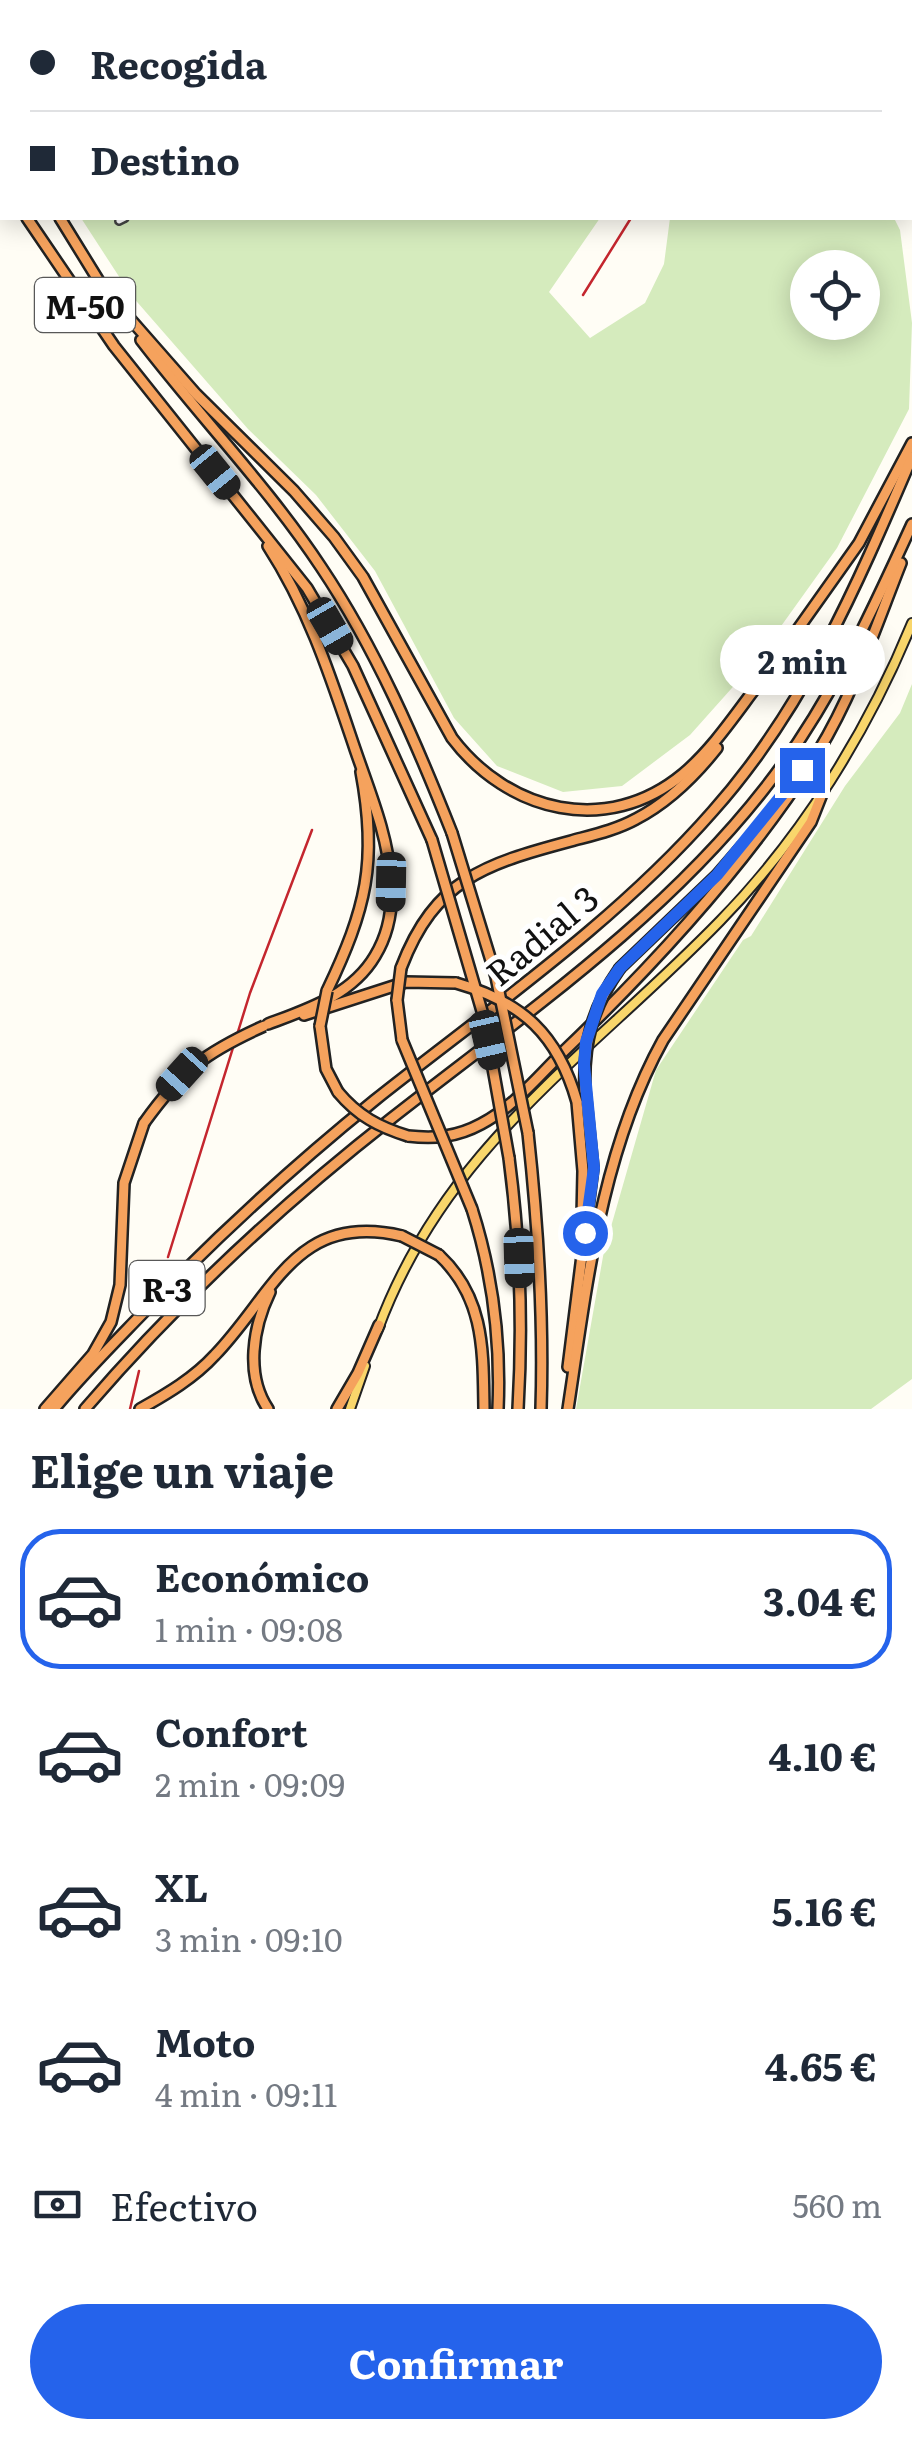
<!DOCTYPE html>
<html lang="es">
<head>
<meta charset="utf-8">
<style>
	:root { --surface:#fff; --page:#f6f6f7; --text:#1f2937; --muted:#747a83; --line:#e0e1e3; --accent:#2563eb }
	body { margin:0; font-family:Literata,serif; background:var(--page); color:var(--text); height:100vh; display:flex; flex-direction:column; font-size:38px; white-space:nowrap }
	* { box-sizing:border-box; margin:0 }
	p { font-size:32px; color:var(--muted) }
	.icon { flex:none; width:55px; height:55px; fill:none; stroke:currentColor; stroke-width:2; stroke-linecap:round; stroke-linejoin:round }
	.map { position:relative; height:1409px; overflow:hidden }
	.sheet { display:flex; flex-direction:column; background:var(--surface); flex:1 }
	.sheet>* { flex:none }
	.hud { position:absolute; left:0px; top:0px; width:912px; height:220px; box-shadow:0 5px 25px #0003; display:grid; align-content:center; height:220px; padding:0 30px; background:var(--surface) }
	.buttons { position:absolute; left:790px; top:250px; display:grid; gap:20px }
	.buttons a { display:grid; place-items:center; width:90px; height:90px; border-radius:50%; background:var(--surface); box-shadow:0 5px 25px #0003; font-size:50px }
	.end { position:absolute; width:45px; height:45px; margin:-22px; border:12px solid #2563eb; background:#fff; box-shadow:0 0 0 5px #fff }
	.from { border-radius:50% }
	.bubble { position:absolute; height:70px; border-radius:35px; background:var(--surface); box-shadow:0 5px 25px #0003; font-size:32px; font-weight:700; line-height:70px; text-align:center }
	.car { position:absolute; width:30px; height:60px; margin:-30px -15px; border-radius:12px; box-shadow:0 0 8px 2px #0007; background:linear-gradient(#222 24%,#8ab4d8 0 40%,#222 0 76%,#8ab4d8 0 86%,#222 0) }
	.hud b { display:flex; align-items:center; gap:35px; height:95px; font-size:38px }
	.hud b+b { border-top:2px solid var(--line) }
	.hud i { width:25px; height:25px; background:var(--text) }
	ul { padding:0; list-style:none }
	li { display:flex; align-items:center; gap:30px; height:140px; margin:0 20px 15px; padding:0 10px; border:5px solid transparent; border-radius:40px }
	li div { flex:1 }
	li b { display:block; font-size:38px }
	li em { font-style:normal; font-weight:700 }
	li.current { border-color:var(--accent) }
	li>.icon { width:90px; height:90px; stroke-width:1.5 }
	h2 { padding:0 30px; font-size:45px; line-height:120px }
	.pay { display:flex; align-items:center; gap:25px; height:110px; padding:0 30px; font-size:38px }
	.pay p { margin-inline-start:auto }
	.action { display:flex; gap:20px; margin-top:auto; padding:20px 30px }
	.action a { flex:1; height:115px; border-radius:60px; background:var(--accent); color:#fff; font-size:40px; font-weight:700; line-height:115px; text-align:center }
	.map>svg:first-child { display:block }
	.green { fill:#d5ebbd; fill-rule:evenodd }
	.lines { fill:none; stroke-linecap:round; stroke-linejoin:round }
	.minor-casing { stroke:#444; stroke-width:10 }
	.primary-casing { stroke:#222; stroke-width:12 }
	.motorway-casing { stroke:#222; stroke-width:14 }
	.minor { stroke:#fff; stroke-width:5 }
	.primary { stroke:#f9d66b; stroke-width:8 }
	.motorway { stroke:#f5a25d; stroke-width:9 }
	.rail { stroke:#c4262e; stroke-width:2.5 }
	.motorway-bridge-casing { stroke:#222; stroke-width:14; stroke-linecap:butt }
	.motorway-bridge { stroke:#f5a25d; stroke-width:9 }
	.route { stroke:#2563eb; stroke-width:12 }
	.labels { text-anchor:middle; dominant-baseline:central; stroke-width:10; stroke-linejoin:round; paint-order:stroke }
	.shield { fill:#fff; stroke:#585858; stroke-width:2.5 }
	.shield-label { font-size:32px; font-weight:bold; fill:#111 }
	.street-label { font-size:35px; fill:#111; stroke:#fff }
</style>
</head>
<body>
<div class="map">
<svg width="912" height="1409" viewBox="0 0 912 1409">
	<rect width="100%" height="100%" fill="#fffdf5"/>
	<g class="green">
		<polygon points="0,0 748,0 2,2 2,79"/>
		<path d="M81,218H600L549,292L590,338L645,303L664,264L670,218H894L900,230L912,323L909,409L837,548L756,661L690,735L622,786L563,792L497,766L454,718L375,571L316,495L248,429L131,295ZM808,268H862V322H808Z"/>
		<polygon points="912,684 912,1379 871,1409 576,1409 604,1251 656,1070 743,940 751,936 845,786 900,713"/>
	</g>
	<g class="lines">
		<defs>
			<g id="minor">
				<polyline points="43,0 46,2"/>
				<polyline points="119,221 125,218"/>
			</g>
			<g id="primary">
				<polyline points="829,0 830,2"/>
				<polyline points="839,0 840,2"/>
				<polyline points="910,107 912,109"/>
				<polyline points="910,120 912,122"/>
				<polyline points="910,135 912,137"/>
				<path d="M378,1329C446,1145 590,1055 720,921C802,837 868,731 912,623"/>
				<polyline points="350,1409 365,1366"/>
			</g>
			<g id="motorway">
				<polyline points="0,101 2,106"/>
				<polyline points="0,168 2,172"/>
				<polyline points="27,218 114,346 307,588 353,666 432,840"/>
				<polyline points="60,218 105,291"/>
				<path d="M103,288L196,394L294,491L334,537L363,577L452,738C508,812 607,837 683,774C716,746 740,707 767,673"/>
				<path d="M141,340C200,417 268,487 321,567C376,649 416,742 452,833"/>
				<polyline points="764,677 859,543 912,443"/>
				<path d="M401,968C435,879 485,864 571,841C593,835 616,830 636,819C669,802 694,777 717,748"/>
				<polyline points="620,968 717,875 742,846"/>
				<path d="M327,991C366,909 378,862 361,772"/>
				<polyline points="397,1000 402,1040"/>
				<polyline points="304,1015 406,982 456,983"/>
				<path d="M268,1024C308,1009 352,995 375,956C389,933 393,908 391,882C388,835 370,793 355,749C331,678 309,609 268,546"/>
				<polyline points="320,1026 326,1069 338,1092"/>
				<polyline points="577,1102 583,1171 582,1217"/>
				<path d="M528,1133C538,1225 544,1316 541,1409"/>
				<path d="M408,1136C435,1139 457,1137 481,1124C512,1108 537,1078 561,1054C655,964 749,862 818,752C854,693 876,626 901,563"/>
				<path d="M509,1158C520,1241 523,1325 518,1409"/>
				<path d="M472,1209C493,1275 501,1340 498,1409"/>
				<path d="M439,1255C485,1298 483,1351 484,1409"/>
				<polyline points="568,1367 593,1168 585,1091"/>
				<polyline points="45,1409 93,1354 111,1322 120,1285 124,1183 144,1123"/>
				<path d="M54,1409C81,1376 112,1345 141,1315C215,1238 292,1167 375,1100C491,1008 615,923 713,811C805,708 858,583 912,457"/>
				<path d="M85,1409C177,1302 281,1205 392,1118C522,1016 662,920 765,788C828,708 870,616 912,524"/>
				<path d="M140,1409C167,1394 194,1378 215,1355C274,1294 296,1211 402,1236"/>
				<path d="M268,1409C245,1375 253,1327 270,1292"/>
				<polyline points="337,1409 358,1373 379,1325"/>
				<path d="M568,1409C587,1284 601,1152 663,1040L811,822L824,789"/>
			</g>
		</defs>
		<use href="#minor" class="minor-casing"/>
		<use href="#primary" class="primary-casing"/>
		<use href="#motorway" class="motorway-casing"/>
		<use href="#minor" class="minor"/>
		<use href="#primary" class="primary"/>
		<use href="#motorway" class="motorway"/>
		<g class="rail">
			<polyline points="771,2 773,0"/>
			<polyline points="583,295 631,218"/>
			<polyline points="168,1257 250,993 312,830"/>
			<polyline points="130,1409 139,1371"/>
		</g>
		<defs>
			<g id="motorway-bridge">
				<polyline points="452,833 496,977 528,1133"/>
				<polyline points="432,840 484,1018 509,1158"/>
				<path d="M456,983C523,1002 558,1035 577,1102"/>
				<polyline points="397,1000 401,968"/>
				<polyline points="320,1026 327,991"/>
				<polyline points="402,1040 472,1209"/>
				<path d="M585,1091C583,1043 592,1008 620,968"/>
				<path d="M338,1092C358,1116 379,1127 408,1136"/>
				<path d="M144,1123C182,1070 204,1053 264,1026"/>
				<polyline points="402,1236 439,1255"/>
			</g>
		</defs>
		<use href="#motorway-bridge" class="motorway-bridge-casing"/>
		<use href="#motorway-bridge" class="motorway-bridge"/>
	</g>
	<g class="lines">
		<polyline class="route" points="585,1233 594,1168 584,1064 586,1042 602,994 620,968 717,875 802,770"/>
	</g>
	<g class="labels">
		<g class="shield">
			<rect x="35" y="278" width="100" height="54" rx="8"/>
			<rect x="129.5" y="1261" width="75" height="54" rx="8"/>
		</g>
		<g class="shield-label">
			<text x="85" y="305">M-50</text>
			<text x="167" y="1288">R-3</text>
		</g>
		<g class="street-label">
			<text transform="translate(541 934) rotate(-40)">Radial 3</text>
		</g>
	</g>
</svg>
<div class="buttons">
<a><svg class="icon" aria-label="locate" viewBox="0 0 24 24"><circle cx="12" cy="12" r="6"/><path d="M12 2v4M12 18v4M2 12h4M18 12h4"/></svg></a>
</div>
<i class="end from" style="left:585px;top:1233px"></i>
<i class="end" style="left:802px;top:770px"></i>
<div class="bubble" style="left:720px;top:625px;width:165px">2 min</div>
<i class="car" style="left:215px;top:472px;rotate:141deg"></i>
<i class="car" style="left:330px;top:626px;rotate:150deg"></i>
<i class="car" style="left:391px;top:882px;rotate:181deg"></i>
<i class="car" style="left:488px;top:1040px;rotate:167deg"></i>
<i class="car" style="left:182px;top:1074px;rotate:222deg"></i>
<i class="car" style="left:519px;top:1258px;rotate:178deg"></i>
<div class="hud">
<b><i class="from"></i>Recogida</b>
<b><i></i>Destino</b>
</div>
</div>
<section class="sheet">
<h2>Elige un viaje</h2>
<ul>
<li class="current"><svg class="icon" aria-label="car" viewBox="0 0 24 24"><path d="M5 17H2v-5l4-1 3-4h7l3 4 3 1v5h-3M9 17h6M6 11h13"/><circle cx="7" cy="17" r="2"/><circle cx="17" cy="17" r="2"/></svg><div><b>Económico</b><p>1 min · 09:08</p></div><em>3.04 €</em></li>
<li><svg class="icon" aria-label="car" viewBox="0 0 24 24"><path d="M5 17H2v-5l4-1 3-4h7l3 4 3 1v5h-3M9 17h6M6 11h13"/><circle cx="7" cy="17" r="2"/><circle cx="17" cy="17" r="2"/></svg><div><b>Confort</b><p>2 min · 09:09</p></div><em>4.10 €</em></li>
<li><svg class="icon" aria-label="car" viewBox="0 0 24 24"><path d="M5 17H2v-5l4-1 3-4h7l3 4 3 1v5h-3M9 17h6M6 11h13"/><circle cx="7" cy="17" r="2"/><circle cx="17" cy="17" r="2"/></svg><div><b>XL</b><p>3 min · 09:10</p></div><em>5.16 €</em></li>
<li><svg class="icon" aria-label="car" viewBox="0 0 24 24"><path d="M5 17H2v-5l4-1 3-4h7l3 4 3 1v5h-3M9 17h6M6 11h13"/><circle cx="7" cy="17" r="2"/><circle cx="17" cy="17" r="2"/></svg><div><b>Moto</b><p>4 min · 09:11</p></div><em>4.65 €</em></li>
</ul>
<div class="pay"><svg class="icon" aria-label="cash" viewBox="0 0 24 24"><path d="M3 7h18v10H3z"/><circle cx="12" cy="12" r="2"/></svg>Efectivo<p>560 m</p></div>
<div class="action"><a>Confirmar</a></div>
</section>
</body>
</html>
